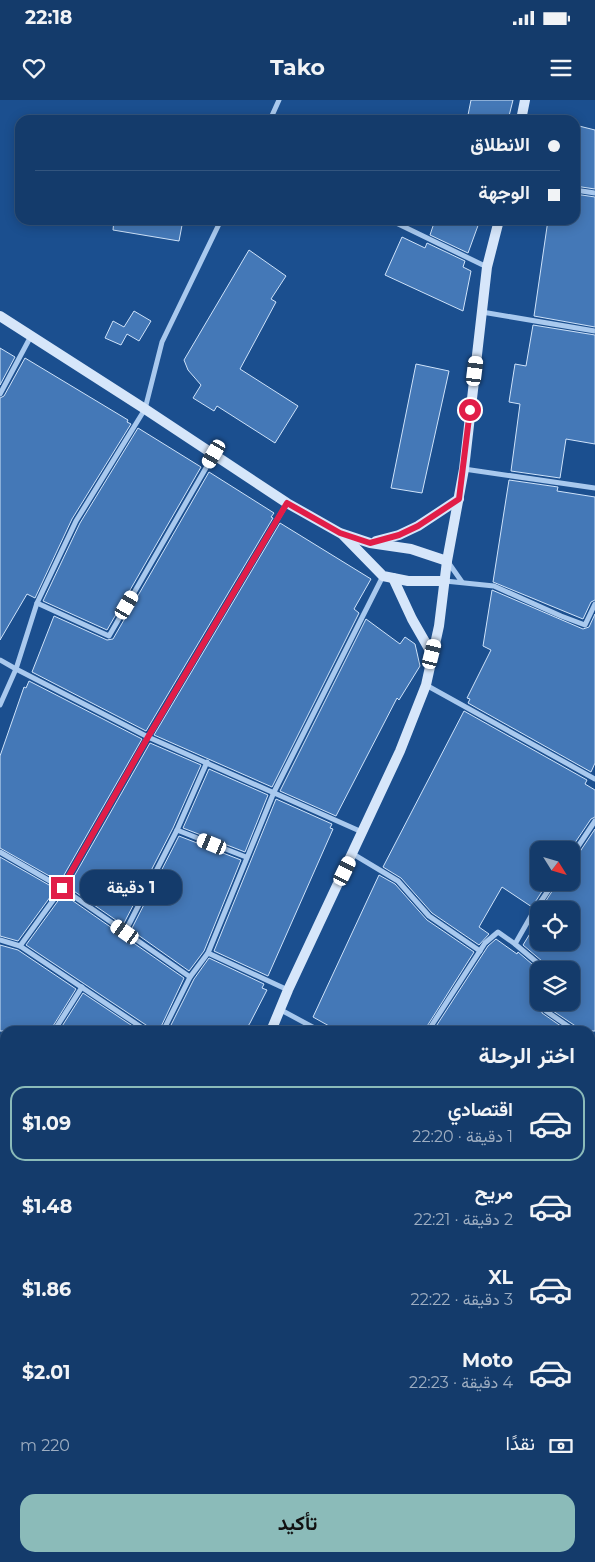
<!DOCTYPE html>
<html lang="ar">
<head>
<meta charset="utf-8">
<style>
	:root { --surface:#143b6b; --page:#214673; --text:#f1f3f6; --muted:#9dadc1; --line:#33557e; --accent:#8bbbb9 }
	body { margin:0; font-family:Montserrat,Vazirmatn,sans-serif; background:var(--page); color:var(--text); direction:rtl; height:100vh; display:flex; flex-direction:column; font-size:19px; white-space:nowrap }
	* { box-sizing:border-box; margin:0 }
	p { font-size:16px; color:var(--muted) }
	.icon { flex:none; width:28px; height:28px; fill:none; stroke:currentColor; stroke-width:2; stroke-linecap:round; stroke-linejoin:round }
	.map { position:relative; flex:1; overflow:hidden; direction:ltr }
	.side { position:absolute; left:0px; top:926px; width:595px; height:536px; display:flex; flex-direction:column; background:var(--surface); border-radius:15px 15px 0 0; box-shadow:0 2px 12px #0003,0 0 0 1px var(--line); direction:rtl }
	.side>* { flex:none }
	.top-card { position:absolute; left:15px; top:15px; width:565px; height:110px; border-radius:15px; box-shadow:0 2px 12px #0003,0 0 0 1px var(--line); direction:rtl; display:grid; align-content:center; height:110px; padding:0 20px; background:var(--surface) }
	.needle { width:32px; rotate:127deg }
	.tools { position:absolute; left:530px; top:741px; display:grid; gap:10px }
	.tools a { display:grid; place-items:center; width:50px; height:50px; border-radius:10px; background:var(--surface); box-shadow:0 2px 12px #0003,0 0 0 1px var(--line); font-size:25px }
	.end { position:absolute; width:22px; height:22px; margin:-11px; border:6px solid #e11d48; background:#fff; box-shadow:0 0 0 2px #fff }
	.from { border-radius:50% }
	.bubble { position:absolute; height:35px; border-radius:15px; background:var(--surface); box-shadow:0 2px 12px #0003,0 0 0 1px var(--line); font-size:16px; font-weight:700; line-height:35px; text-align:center; direction:rtl }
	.car { position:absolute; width:15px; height:30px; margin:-15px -8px; border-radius:6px; box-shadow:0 0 4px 1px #0007; background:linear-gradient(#fff 24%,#345 0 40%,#fff 0 76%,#345 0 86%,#fff 0) }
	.top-card b { display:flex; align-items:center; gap:18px; height:48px; font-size:19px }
	.top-card b+b { border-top:1px solid var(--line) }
	.top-card i { width:12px; height:12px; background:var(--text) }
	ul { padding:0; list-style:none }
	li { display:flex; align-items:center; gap:15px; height:75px; margin:0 10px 8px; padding:0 10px; border:2px solid transparent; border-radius:15px }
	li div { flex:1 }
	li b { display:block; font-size:19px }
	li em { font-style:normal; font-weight:700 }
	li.active { border-color:var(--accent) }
	li>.icon { width:45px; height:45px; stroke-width:1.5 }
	h2 { padding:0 20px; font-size:22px; line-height:60px }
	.pay { display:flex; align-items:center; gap:12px; height:55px; padding:0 20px; font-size:19px }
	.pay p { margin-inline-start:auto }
	.cta { display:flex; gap:10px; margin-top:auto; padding:10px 20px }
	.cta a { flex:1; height:58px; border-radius:15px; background:var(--accent); color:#111; font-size:20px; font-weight:700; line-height:58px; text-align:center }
	.status { display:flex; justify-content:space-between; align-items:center; height:35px; padding:0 25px; background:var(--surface); direction:ltr }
	.status svg { height:14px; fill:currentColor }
	header { display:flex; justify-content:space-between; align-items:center; height:65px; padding:0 20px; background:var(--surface); font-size:22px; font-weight:700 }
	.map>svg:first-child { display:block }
	.building { fill:#4478b7; stroke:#cfe3fa }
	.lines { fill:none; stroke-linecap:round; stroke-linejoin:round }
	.street { stroke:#a9c9ee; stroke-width:5 }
	.secondary { stroke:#d6e6fa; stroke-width:10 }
	.primary { stroke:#f0f6ff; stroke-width:12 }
	.route { stroke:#e11d48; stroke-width:6 }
</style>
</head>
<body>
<div class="status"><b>22:18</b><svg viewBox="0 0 49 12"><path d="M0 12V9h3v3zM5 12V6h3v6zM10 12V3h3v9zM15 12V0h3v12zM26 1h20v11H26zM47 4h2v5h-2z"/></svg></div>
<header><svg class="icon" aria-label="menu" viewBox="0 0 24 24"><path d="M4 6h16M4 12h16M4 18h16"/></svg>Tako<svg class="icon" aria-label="heart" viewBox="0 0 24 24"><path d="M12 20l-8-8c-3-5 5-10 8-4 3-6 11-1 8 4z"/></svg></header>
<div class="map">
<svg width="595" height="1462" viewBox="0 0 595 1462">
	<rect width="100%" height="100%" fill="#1b4f8f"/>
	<g class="building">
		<polygon points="471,0 513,0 508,20 467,20"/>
		<polygon points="575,25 595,30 595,89 575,86"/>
		<polygon points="575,94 595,97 595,227 534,216 548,120 575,120"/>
		<polygon points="114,120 183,120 179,141 113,130"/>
		<polygon points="435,120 480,120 468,153 430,135"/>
		<polygon points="402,137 425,148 427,143 465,161 463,167 471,171 463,211 385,175"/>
		<polygon points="249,150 286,176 271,199 276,202 240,269 298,306 275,343 217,306 214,311 193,298 201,285 188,270 184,260"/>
		<polygon points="134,211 151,221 139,241 127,234 121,245 105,238 113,221 124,227"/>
		<polygon points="533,225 595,235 595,344 566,339 560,378 511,371 520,304 509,302 515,264 526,266"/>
		<polygon points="0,248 15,257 0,285"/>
		<polygon points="25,258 128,320 127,322 131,324 72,419 35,498 27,494 0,540 0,298 4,296"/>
		<polygon points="416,264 449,271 422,393 391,388"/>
		<polygon points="138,328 201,367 107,530 43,501 80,423"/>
		<polygon points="209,372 274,413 271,417 273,418 146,631 32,572 54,516 107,540 113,539"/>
		<polygon points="509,380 558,387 557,391 595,397 595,500 591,502 583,519 493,482"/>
		<polygon points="280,423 371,479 354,509 359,513 272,687 154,635"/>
		<polygon points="492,490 583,529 589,527 595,514 595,663 591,672 468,603 470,599 467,598 491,550 483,546"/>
		<polygon points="366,519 400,544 405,537 415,544 420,566 399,600 397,598 336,716 280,691"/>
		<polygon points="29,581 142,639 60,782 0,748 0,656 24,587 26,588"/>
		<polygon points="464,611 587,680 585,684 595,690 595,717 591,719 570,750 539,750 539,782 548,782 532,807 502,787 479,827 489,834 479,845 432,813 401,778 383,767"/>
		<polygon points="150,643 201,665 173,728 123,825 68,787"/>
		<polygon points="209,669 268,695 245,752 183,728"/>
		<polygon points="276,699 332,724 330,728 333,729 268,876 214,851"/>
		<polygon points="595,729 595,931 579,931 577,927 550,909 549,902 571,902 571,870 550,870 549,867 523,845 539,819 539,842 571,842 571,810 540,810 558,782 571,782 571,761 575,759"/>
		<polygon points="179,736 241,760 204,851 189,871 131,830"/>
		<polygon points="0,757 56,789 18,841 0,836"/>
		<polygon points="379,775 395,784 427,820 474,852 424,931 338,931 313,917"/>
		<polygon points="63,794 184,878 159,931 151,931 149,927 26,845"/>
		<polygon points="496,839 517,854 518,852 539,870 539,902 541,902 542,913 568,931 433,931 488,846"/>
		<polygon points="0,845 18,850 76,889 50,931 0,931"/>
		<polygon points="209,858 264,884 262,888 267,890 250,923 245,931 168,931 194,879"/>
		<polygon points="83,893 140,931 59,931"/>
	</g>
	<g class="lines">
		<g class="street">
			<polyline points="270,20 279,0"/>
			<polyline points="575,90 595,93"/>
			<polyline points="390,120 487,167"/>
			<polyline points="482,212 595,231"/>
			<polyline points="0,294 31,236"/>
			<polyline points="464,369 595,388"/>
			<polyline points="448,462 462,482"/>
			<polyline points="445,481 494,486 561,516 585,525 595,504"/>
			<polyline points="37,503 109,536 214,354"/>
			<polyline points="0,560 16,569 148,637 362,732"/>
			<polyline points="426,585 595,679"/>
			<polyline points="0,605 16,569 37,503 76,421 145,309 162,242 221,120"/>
			<polyline points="177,730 246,757"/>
			<polyline points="0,752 62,788 190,877"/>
			<polyline points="353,754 398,781 429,816 480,851"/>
			<polyline points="571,757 595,721"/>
			<polyline points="125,832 177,730 207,662"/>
			<polyline points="0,840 20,846 147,931"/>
			<polyline points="515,844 546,870"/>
			<polyline points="20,846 62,788 148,637 287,403"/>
			<polyline points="208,853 288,890"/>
			<polyline points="545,902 546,911 575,931"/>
			<polyline points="281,910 320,931"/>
			<polyline points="54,931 82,887"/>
			<polyline points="163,931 190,877 208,853 274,692 383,476"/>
			<polyline points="428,931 485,843 498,832 515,844 531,816 554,782"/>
			<polyline points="0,961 5,966"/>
			<polyline points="590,1061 595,1052"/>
			<polyline points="590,1085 595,1088"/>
			<polyline points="0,1326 5,1317"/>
			<polyline points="590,1439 595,1424"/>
		</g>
		<g class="secondary">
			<polyline points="521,20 525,0"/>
			<polyline points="0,216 145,309 287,403 340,433 370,443 411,449 447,461"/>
			<polyline points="343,435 383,476 408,481 445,481"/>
			<polyline points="376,441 399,435 418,426 459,399"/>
			<polyline points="393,478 412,519 432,554"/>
			<polyline points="271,931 288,890 400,651 426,585 439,526 447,461 464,369 487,167 499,120"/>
		</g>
		<g class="primary">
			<polyline points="0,1141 5,1144"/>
			<polyline points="0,1170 5,1173"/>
			<polyline points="590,1422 595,1424"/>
			<polyline points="590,1446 595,1448"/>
		</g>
	</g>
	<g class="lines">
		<polyline class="route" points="62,788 148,637 287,403 340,433 370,443 399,435 418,426 459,399 470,310"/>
	</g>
</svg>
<div class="tools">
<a><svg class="needle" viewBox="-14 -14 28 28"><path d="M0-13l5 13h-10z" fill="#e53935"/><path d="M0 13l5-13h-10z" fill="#9dadc1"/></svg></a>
<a><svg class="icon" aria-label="locate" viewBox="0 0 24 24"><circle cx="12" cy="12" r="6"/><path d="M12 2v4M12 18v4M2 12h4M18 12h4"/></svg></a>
<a><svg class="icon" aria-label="layers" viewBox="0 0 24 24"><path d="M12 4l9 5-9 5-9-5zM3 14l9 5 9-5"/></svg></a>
</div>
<i class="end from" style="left:470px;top:310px"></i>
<i class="end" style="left:62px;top:788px"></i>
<div class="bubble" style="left:80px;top:770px;width:102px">1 دقيقة</div>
<i class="car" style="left:475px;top:271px;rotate:7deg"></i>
<i class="car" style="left:214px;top:354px;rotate:210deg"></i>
<i class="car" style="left:127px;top:505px;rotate:30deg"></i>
<i class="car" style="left:432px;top:554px;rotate:14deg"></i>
<i class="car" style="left:212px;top:744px;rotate:292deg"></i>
<i class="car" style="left:345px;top:771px;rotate:26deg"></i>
<i class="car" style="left:125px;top:832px;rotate:305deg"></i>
<div class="top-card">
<b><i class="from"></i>الانطلاق</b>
<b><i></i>الوجهة</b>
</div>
<section class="side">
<h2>اختر الرحلة</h2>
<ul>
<li class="active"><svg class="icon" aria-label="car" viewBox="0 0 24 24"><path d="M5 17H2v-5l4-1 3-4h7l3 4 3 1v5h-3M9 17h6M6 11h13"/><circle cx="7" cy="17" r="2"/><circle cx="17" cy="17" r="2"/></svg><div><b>اقتصادي</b><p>1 دقيقة · 22:20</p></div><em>$1.09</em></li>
<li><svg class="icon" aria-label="car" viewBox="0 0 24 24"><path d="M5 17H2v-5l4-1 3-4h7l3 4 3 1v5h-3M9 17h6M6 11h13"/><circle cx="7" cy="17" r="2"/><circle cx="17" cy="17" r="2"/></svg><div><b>مريح</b><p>2 دقيقة · 22:21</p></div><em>$1.48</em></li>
<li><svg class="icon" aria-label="car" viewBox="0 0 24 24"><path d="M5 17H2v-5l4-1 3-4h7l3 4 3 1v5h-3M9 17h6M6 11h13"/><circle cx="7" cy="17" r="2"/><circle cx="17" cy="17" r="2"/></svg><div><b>XL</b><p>3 دقيقة · 22:22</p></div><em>$1.86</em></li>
<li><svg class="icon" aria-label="car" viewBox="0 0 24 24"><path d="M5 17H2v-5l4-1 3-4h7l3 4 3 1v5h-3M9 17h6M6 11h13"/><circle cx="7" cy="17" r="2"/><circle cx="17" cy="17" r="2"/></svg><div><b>Moto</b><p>4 دقيقة · 22:23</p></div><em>$2.01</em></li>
</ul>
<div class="pay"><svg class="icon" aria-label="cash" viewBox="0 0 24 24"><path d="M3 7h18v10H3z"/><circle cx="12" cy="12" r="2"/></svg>نقدًا<p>220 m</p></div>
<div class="cta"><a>تأكيد</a></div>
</section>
</div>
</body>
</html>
